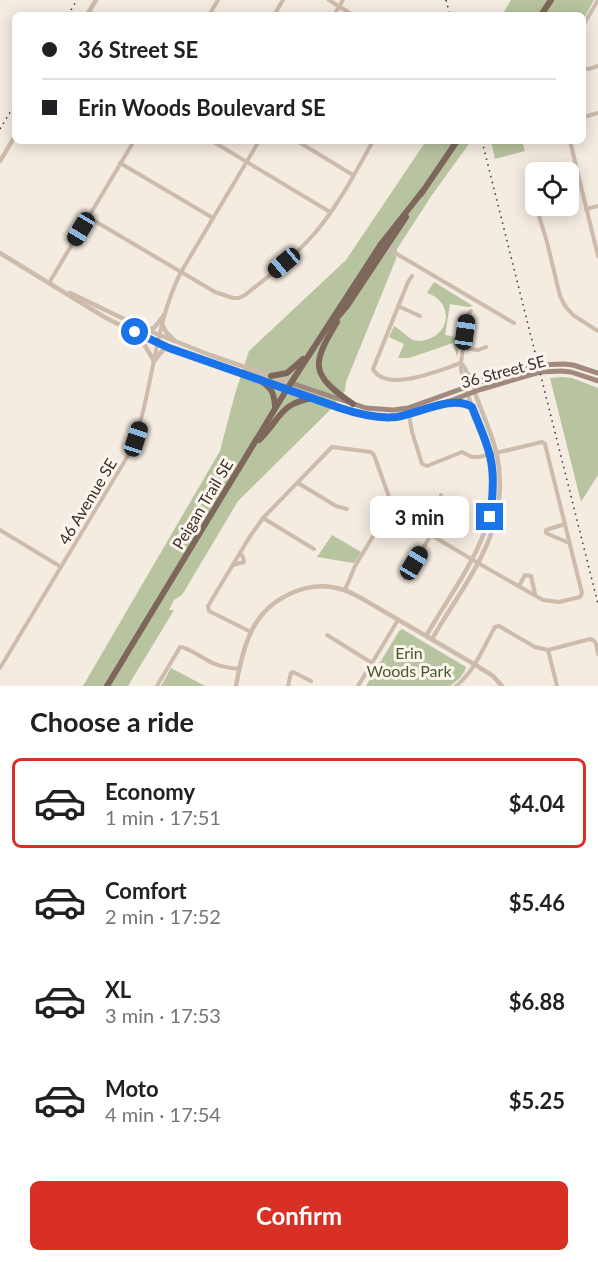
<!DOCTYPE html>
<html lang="en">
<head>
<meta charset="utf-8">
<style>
	:root { --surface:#fff; --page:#f2f2f2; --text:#202124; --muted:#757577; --line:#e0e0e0; --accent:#d93025 }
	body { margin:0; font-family:Lato,sans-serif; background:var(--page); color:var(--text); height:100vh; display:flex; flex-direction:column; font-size:22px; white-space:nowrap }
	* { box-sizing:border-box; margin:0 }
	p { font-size:20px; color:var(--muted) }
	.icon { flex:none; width:33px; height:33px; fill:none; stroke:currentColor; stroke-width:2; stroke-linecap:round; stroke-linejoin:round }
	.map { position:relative; height:686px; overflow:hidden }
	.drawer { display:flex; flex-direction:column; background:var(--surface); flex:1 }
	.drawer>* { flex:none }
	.banner { position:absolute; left:12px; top:12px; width:574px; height:132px; border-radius:9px; box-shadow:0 3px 15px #0003; display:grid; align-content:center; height:132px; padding:0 30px; background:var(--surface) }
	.tools { position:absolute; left:525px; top:162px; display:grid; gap:12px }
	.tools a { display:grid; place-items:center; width:54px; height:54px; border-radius:9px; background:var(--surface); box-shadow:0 3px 15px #0003; font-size:30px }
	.end { position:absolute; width:27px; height:27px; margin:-14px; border:8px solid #1a73e8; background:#fff; box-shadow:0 0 0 3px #fff }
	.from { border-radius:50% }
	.bubble { position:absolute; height:42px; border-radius:9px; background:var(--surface); box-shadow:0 3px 15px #0003; font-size:20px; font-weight:700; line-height:42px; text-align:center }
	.car { position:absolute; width:18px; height:36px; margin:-18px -9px; border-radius:8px; box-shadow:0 0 4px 2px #0007; background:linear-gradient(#222 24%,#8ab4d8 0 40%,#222 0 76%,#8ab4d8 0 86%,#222 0) }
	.banner b { display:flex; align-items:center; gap:21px; height:57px; font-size:22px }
	.banner b+b { border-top:2px solid var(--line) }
	.banner i { width:15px; height:15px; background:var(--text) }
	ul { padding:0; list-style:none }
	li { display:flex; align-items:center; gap:18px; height:90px; margin:0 12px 9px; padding:0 18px; border:3px solid transparent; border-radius:9px }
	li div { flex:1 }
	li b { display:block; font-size:22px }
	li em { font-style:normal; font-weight:700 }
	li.selected { border-color:var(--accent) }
	li>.icon { width:54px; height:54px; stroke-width:1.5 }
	h2 { padding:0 30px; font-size:27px; line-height:72px }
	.cta { display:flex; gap:12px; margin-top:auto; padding:12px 30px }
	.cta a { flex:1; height:69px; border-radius:9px; background:var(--accent); color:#fff; font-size:24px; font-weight:700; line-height:69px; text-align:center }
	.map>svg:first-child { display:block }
	.green { fill:#b8c4a0 }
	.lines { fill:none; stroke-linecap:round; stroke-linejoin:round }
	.minor { stroke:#cdbbac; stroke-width:4 }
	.tertiary { stroke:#cdbbac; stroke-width:4.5 }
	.secondary { stroke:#a18a7d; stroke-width:5 }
	.primary { stroke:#7d675c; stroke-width:6 }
	.rail { stroke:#3b302b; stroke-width:1.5; stroke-dasharray:1.5 4.5; stroke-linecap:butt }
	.route { stroke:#1a73e8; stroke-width:8 }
	.labels { text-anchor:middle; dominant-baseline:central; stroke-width:6; stroke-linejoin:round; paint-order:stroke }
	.street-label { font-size:16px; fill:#3b302b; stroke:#fbf5ee }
	.park-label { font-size:16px; fill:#4a5a2e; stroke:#fbf5ee }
</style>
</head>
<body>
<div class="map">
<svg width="598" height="686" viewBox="0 0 598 686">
	<rect width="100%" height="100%" fill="#f4ebe1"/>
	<g class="green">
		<polygon points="511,0 594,0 584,18 584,15 502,15"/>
		<polygon points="426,141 471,141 432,195 397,249 396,259 346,382 345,391 328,412 238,501 182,595 174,600 169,610 174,610 128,686 83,686 220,451 235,394 249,351 346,260"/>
		<polygon points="491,141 522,141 525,151 495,159"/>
		<path d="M434,282L473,306L468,307L450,304L445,335L461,338L457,357L453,343L409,358H398L404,344L389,337L394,326C401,330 407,337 413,340C420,342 424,341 431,338C453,328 450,300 427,293Z"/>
		<polygon points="562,377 572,378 598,388 598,475 581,502 550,378"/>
		<polygon points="332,535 361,552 354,563 317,557"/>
		<path d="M402,629L466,667C464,675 457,681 450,686H366L399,631Z"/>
		<polygon points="171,668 205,686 161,686"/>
	</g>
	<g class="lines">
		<g class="minor">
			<polyline points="329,0 353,15"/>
			<polyline points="209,15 218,0"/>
			<polyline points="274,15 283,0"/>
			<polyline points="334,15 343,0"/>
			<polyline points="584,24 598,0"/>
			<polyline points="584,68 589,69 598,66"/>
			<polyline points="584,117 598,113"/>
			<polyline points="212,141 330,212"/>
			<polyline points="297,141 353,175"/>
			<polyline points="570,141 598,256"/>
			<polyline points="120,163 213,218"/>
			<polyline points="539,172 575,164"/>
			<polyline points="536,173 532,174 528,178 536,202"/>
			<polyline points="536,206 547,242 560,296 565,306 573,315 598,331"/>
			<polyline points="586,209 598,206"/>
			<path d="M88,217L215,292L233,298H239L245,295C269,276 294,257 314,234C337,208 356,171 373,141"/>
			<polyline points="385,247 514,323"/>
			<path d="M412,276L408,282L373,369C386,394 442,369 461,363"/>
			<polyline points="49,283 134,141"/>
			<polyline points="398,306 420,316"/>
			<polyline points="463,348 478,350 486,347"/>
			<polyline points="461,363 465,368 472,386"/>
			<polyline points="465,388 461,369 461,363 467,316 471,311"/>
			<polyline points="409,415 412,432 422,464 427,466 462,452 472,457 479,457 542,442 545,444 582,593 580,597 559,602 543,600 478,563 431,535"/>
			<polyline points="298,483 336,506 347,509"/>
			<polyline points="263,518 314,549"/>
			<polyline points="565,524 546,530 546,533 569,543"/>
			<polyline points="0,530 61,567"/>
			<polyline points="233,565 244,562 243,557 240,553"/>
			<polyline points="405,578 431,535 443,506 441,495"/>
			<polyline points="519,586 525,575 531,576 535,594"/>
			<polyline points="251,632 209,611 208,606 249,538 263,518 332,447 371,452 374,455 392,505 355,566 345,590"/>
			<polyline points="327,635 372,663"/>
			<polyline points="548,650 557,686"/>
			<path d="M0,668L129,454C154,396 152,329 181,272L259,141"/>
			<path d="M157,686L180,647C189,647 204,660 215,664C222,667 231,668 239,669"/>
			<polyline points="288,686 291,673 293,672 311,681"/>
			<polyline points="358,686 398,620"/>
			<path d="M456,686C474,672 484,646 495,627L499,626L535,647L548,650L590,639C597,640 597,648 598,654"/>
		</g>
		<g class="tertiary">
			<polyline points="87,15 96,0"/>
			<polyline points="0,161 15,136"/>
			<polyline points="0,253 106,318 157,343 287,389"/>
			<polyline points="70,293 147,330 210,355 291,383"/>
			<polyline points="162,324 166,332 174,340"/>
			<polyline points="125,330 144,344 154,361 163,350 169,347"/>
			<polyline points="147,330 154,328 164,315"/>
			<path d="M426,636C458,580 509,522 489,453C484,433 474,413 467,393"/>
			<path d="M432,639C467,578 512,531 497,455C492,433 481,411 474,390"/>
			<path d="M236,686C239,668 243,649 251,632C267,598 308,578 344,590C350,592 355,595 361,598L474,664L493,676L502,686"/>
		</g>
		<g class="secondary">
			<polyline points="469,376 474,379 485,380"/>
			<polyline points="291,383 366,408 393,410 408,408 486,380 538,365 564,364 573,365 598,373"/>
			<polyline points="287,389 350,411 381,417 394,417 423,411 479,390 540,372 561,371 571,372 598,381"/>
			<polyline points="447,402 467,404 472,407"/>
		</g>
		<g class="primary">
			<polyline points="541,15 551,0"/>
			<polyline points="421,194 457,141"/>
			<path d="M337,322C311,365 310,374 353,404"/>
			<polyline points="331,325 347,306 406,217"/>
			<polyline points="271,376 287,373 303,359"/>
			<path d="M257,378C270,387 274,390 275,406"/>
			<path d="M259,440C281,419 279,403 314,398"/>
			<polyline points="107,686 287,389 381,244 422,192"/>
		</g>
		<g class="rail">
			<polyline points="446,0 450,15"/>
			<polyline points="68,15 77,0"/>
			<polyline points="0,129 15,104"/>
			<polyline points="482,141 598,604"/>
		</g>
	</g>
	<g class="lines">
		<path class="route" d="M135,332L169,348L340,408C358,414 377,419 396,417C418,414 453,394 472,407C478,423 486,439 490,456C495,476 493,497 490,517"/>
	</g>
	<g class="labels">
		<g class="street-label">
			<text transform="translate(503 371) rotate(-15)">36 Street SE</text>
			<text transform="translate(87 501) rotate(-59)">46 Avenue SE</text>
			<text transform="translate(202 504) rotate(-59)">Peigan Trail SE</text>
		</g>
		<g class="park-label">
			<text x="409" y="652">Erin<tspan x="409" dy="18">Woods Park</tspan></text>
		</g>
	</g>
</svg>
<div class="tools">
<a><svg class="icon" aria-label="locate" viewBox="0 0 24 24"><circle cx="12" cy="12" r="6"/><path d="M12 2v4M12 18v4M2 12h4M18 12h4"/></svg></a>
</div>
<i class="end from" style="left:135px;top:332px"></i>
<i class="end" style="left:490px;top:517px"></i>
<div class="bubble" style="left:370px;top:496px;width:99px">3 min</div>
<i class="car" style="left:81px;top:229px;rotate:211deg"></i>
<i class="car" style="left:284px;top:263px;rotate:230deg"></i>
<i class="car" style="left:465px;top:332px;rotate:8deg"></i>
<i class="car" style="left:136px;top:439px;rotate:18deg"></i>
<i class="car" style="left:414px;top:563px;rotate:31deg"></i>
<div class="banner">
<b><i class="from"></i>36 Street SE</b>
<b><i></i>Erin Woods Boulevard SE</b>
</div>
</div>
<section class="drawer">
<h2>Choose a ride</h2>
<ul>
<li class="selected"><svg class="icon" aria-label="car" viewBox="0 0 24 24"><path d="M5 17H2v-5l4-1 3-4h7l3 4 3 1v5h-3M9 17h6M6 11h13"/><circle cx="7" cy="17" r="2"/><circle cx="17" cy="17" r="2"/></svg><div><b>Economy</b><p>1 min · 17:51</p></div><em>$4.04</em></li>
<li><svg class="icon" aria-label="car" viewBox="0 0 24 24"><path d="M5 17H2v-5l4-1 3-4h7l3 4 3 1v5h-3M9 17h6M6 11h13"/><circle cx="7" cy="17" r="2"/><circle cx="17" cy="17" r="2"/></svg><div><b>Comfort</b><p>2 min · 17:52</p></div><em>$5.46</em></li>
<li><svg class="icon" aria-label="car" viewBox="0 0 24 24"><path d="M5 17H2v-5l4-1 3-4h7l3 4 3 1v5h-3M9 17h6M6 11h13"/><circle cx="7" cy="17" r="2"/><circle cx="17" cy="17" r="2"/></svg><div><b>XL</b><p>3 min · 17:53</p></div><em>$6.88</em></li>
<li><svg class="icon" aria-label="car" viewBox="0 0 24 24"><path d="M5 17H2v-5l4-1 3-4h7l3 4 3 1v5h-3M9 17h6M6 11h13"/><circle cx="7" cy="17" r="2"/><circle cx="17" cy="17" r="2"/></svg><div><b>Moto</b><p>4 min · 17:54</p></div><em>$5.25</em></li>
</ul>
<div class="cta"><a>Confirm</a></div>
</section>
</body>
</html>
